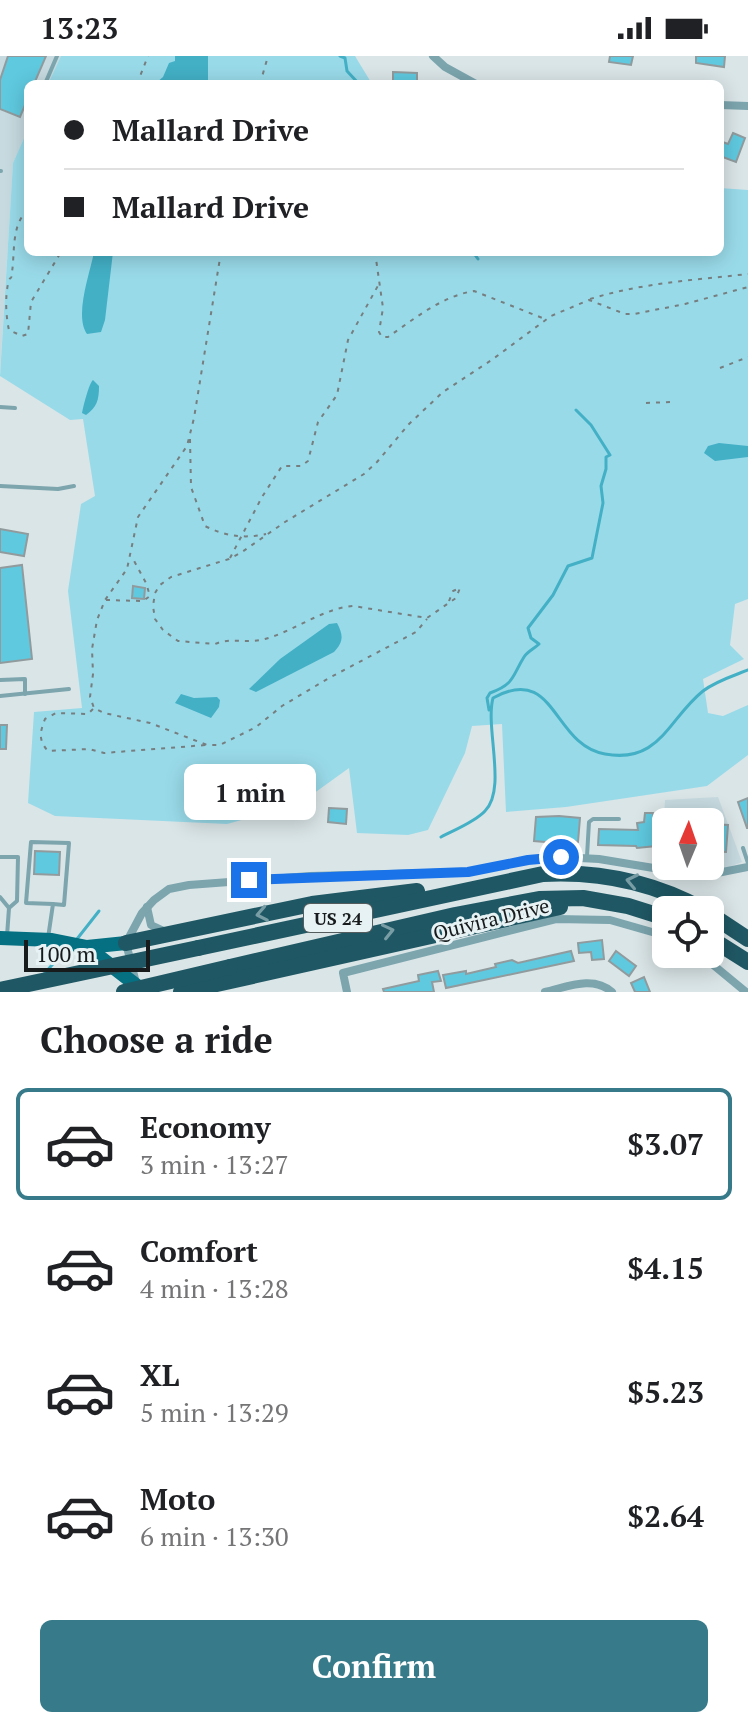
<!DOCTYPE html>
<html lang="en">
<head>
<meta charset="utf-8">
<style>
	:root { --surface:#fff; --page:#f6f6f6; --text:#202124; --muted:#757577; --line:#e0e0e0; --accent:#377b8a }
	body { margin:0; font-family:"PT Serif",serif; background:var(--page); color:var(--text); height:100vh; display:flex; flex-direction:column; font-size:30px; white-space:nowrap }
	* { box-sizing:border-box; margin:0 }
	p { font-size:26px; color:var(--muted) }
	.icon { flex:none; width:44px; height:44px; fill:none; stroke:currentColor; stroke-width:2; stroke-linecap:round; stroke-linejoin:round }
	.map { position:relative; height:936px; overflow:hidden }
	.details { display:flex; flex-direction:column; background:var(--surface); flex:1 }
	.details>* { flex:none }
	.banner { position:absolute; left:24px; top:24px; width:700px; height:176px; border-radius:12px; box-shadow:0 4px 20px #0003; display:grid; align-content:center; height:176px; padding:0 40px; background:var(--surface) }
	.needle { width:52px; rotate:2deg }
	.tools { position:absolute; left:652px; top:752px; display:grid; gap:16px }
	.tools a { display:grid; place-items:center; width:72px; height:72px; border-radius:12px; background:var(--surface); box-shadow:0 4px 20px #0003; font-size:40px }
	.scale { position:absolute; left:24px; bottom:20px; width:126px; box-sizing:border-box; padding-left:8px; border:4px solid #171b1c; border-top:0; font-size:22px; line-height:28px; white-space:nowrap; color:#171b1c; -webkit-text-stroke:6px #e7f2f5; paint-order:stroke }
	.end { position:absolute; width:36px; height:36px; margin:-18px; border:10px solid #1a73e8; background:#fff; box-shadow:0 0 0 4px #fff }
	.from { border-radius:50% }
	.bubble { position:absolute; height:56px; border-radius:12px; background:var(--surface); box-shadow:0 4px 20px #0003; font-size:26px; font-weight:600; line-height:56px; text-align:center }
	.banner b { display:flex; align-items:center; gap:28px; height:76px; font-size:30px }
	.banner b+b { border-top:2px solid var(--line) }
	.banner i { width:20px; height:20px; background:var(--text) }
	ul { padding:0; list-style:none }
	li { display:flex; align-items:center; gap:24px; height:112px; margin:0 16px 12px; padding:0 24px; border:4px solid transparent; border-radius:12px }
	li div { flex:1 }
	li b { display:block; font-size:30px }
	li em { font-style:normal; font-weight:600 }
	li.on { border-color:var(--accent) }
	li>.icon { width:72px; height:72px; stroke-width:1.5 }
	h2 { padding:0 40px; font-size:36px; line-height:96px }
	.primary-button { display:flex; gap:16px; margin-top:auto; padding:16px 40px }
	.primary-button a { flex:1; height:92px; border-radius:12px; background:var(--accent); color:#fff; font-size:32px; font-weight:600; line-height:92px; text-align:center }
	.status { display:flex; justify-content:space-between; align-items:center; height:56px; padding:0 40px; background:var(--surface); direction:ltr }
	.status svg { height:22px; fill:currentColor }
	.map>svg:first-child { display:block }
	.built { fill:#c6dadf; fill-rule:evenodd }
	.green { fill:#99dae9 }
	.water { fill:#43b0c6 }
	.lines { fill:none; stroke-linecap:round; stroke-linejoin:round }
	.stream { stroke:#43b0c6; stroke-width:3 }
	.building { fill:#5fc9df; stroke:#919b9e; stroke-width:2 }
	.path { stroke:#767e7f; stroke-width:2; stroke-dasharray:4 6; stroke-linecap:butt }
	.lane { stroke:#7ca5ae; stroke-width:4 }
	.street { stroke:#7ca5ae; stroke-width:8 }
	.primary { stroke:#047081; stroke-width:14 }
	.highway { stroke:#1f5864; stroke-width:16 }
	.highway-bridge { stroke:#1f5864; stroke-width:16 }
	.oneway { stroke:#799da5 }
	.route { stroke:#1a73e8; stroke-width:10 }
	.labels { text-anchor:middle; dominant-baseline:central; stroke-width:6; stroke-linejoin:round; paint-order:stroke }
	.shield { fill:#e7f2f5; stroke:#555c5d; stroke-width:2 }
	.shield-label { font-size:18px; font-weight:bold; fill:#171b1c }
	.street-label { font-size:20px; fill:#171b1c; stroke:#e7f2f5 }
</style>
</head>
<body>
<div class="status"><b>13:23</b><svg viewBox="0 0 49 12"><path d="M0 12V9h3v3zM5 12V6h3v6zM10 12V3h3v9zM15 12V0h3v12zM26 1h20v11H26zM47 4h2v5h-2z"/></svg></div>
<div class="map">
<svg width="748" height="936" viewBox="0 0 748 936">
	<rect width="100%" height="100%" fill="#dae5e7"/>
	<g class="built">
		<polygon points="0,0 61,0 48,28 28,28 28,73 13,107 0,317"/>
		<path d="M718,741L742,806L719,815L661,811L665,744ZM666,766H710V810H666Z"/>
	</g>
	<g class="green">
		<polygon points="61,0 355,0 372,28 48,28"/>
		<polygon points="28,73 28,196 720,196 720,132 748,134 748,543 735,548 730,589 744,603 703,623 708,657 723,660 748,649 748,699 707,730 566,751 506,756 502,668 472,670 465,697 428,774 408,779 357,777 349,712 299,748 227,768 55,760 28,747 34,656 82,652 68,535 81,448 95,440 83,363 70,364 0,320 13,107"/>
	</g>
	<g class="water">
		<polygon points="175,0 208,0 208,28 155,28 163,21 169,7 175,5"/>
		<path d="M94,196H113L105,264L101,276L87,278C74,260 90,217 94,196Z"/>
		<path d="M93,324L99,330C99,344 97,351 86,359L82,357C83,351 89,327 93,324Z"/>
		<polygon points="719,387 748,390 748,401 715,405 704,397 708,390"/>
		<path d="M337,567C344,580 343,586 334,596L256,636L249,633L280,603L329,568Z"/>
		<polygon points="181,638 194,642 217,641 220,644 219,651 211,662 175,647"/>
	</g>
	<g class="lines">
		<g class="stream">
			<polyline points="340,0 345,2 347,15 359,28"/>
			<polyline points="473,196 478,203"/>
			<path d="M489,654L487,642L490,637C515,628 512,620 524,601C528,595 534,593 539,588L531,582L528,572L553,539L568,510L592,502L603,447L601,430L606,413V401L610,399L591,369L576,354"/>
			<path d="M441,781C454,774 475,766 485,755C507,733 485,672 493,642C556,607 552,689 605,698C660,708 668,663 703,635C716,625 733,620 748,614"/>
			<polyline points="77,883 99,855"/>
			<polyline points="44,918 68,891"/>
		</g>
	</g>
	<g class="building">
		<polygon points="8,0 46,0 34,28 28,28 28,42 20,61 0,53 0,24"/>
		<polygon points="610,0 633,0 631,9 609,6"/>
		<polygon points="696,0 725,0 724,11 696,7"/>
		<polygon points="393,16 417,17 417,28 393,28"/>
		<polygon points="733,77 745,82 736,106 720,100 720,85 728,88"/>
		<polygon points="0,473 28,478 24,500 0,496"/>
		<polygon points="22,509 32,603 0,607 0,512"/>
		<polygon points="133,530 145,532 144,543 132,542"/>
		<polygon points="0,669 7,669 6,693 0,693"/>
		<polygon points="748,742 748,772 747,772 738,746"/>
		<polygon points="329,752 347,753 346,768 328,766"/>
		<polygon points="645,757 653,757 654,764 658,763 660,775 654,776 656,790 637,792 636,790 598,789 599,773 638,774 637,767 644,766"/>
		<polygon points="559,760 580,762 578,786 570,785 569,788 534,785 536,761"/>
		<polygon points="710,768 728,769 726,796 710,795"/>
		<polygon points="35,795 60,796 59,819 34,818"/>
		<polygon points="602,884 604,903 592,904 591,896 579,897 578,887"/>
		<polygon points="571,895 574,905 446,932 443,919 466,915 466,918 496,911 495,908 512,904 518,907"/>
		<polygon points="616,895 636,910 629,920 609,905"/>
		<polygon points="438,915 441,925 432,926 434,936 384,936 383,933 419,925 418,919"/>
		<polygon points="644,921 650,936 635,936 631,927"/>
	</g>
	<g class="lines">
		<g class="path">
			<polyline points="137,28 148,0"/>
			<polyline points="260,28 268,0"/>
			<path d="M28,154C11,168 15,197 12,216C11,228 11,216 8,228C5,242 6,261 9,274L22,280L28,278L31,246L61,196"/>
			<polyline points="221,196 194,362 187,390 138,461 127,513 105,544 97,564 92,593 93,618 90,641 94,652 104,657 150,667 207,689 220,689 256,671 282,650 329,622 416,576 427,563"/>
			<path d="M375,196L383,252L379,276L382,281H388C414,263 442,240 474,235L545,263"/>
			<path d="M590,243C642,227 694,224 748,218"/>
			<polyline points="720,312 748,301"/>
			<polyline points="646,347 672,346"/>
			<path d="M190,383L191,431L205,470C225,480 244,483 266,478"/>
			<polyline points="230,502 262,441 282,410 301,410 308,405 318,366 337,339 348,284 380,226"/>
			<polyline points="106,544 143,545 150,540 146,527 132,501"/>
			<path d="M449,545L453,535L460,532L456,542L427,562L353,550C324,552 294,575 265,583C248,588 230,581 215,588L178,585L163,574L155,563L153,550L155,537L160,529L171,521L229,503L242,496L285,466L364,418L377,406L409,368L443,336L493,303L551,260L589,244L625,258H634L685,248L748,231"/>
			<path d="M93,653L88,658L56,657L45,663C40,676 38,684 48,695L89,693L104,697L206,689"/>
		</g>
		<g class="lane">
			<polyline points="45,28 57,0"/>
			<polyline points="26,69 28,65"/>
			<polyline points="0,115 1,115"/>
			<polyline points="0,351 15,352"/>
			<polyline points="0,430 58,433 74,430"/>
			<polyline points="0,624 25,623 25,638"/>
			<polyline points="0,640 69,633"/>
			<polyline points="743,792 748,807"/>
			<polyline points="587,800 589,766 593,763 619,763"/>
			<polyline points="0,801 18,801 17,845 9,852"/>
			<polyline points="0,841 9,852 7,880"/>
			<polyline points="48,882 53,848 64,849 69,787 31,786 26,847 53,848"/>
		</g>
		<g class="street">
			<polyline points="433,0 445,11 476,28"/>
			<polyline points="720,49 748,50"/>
			<polyline points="147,851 151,869 166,876"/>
			<polyline points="700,898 746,936"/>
			<polyline points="136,927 126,887 142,857 154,844 169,833 189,829 310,820 468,816 528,804 561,801 599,803 702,820 748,811"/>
			<polyline points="347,936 343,917 556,863 610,864 666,880"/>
			<path d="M545,936C567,931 593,919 612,936"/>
		</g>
		<g class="primary">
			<polyline points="0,882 52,884 87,891 126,887"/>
			<polyline points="87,891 136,929"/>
		</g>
		<g class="highway">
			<polyline points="710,858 748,883"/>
			<polyline points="710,882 748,906"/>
			<polyline points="126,887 312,848 417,835"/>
			<path d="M198,892L543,818C600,815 653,826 704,854"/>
			<polyline points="230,911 455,859 539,843 583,842 628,850 666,862"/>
			<polyline points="181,936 560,851"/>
		</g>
		<g class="highway-bridge">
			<polyline points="0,934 198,892"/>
			<polyline points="124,936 230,911"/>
		</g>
	</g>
	<defs><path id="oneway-chevron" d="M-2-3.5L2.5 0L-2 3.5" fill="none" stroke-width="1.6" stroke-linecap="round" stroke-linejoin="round" transform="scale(2)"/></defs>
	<g class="oneway">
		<use href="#oneway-chevron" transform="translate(632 825) rotate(-168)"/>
		<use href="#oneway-chevron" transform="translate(262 858) rotate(169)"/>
		<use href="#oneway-chevron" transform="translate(388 875) rotate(-13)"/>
	</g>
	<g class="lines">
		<polyline class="route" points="249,824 468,816 528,804 561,801"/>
	</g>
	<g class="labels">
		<rect class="shield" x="304" y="848" width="68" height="28" rx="6"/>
		<g class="shield-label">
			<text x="338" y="862">US 24</text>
		</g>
		<g class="street-label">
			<text transform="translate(491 863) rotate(-14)">Quivira Drive</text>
		</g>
	</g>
</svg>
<div class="tools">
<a><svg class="needle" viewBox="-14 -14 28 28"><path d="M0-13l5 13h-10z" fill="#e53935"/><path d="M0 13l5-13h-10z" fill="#757577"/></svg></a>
<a><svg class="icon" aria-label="locate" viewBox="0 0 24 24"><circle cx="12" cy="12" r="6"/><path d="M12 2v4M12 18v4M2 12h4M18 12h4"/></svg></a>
</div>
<div class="scale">100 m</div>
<i class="end from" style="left:561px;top:801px"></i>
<i class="end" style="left:249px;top:824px"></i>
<div class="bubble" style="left:184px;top:708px;width:132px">1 min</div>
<div class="banner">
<b><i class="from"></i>Mallard Drive</b>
<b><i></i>Mallard Drive</b>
</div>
</div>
<section class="details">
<h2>Choose a ride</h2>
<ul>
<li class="on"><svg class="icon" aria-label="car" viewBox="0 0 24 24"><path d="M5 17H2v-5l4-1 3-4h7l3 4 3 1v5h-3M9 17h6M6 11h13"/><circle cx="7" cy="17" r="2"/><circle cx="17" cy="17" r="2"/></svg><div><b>Economy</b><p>3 min · 13:27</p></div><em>$3.07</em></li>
<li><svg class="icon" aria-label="car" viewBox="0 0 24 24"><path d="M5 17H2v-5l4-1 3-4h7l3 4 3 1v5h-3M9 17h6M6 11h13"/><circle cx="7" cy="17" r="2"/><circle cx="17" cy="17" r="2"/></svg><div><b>Comfort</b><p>4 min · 13:28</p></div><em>$4.15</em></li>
<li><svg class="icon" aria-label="car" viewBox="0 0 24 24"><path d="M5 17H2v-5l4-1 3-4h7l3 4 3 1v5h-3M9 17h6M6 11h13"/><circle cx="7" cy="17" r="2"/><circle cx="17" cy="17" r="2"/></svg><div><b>XL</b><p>5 min · 13:29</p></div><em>$5.23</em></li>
<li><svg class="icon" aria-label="car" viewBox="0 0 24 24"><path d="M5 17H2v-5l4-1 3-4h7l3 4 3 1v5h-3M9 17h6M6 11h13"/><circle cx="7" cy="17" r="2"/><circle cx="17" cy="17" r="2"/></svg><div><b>Moto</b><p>6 min · 13:30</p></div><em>$2.64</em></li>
</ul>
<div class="primary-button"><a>Confirm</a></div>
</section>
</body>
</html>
